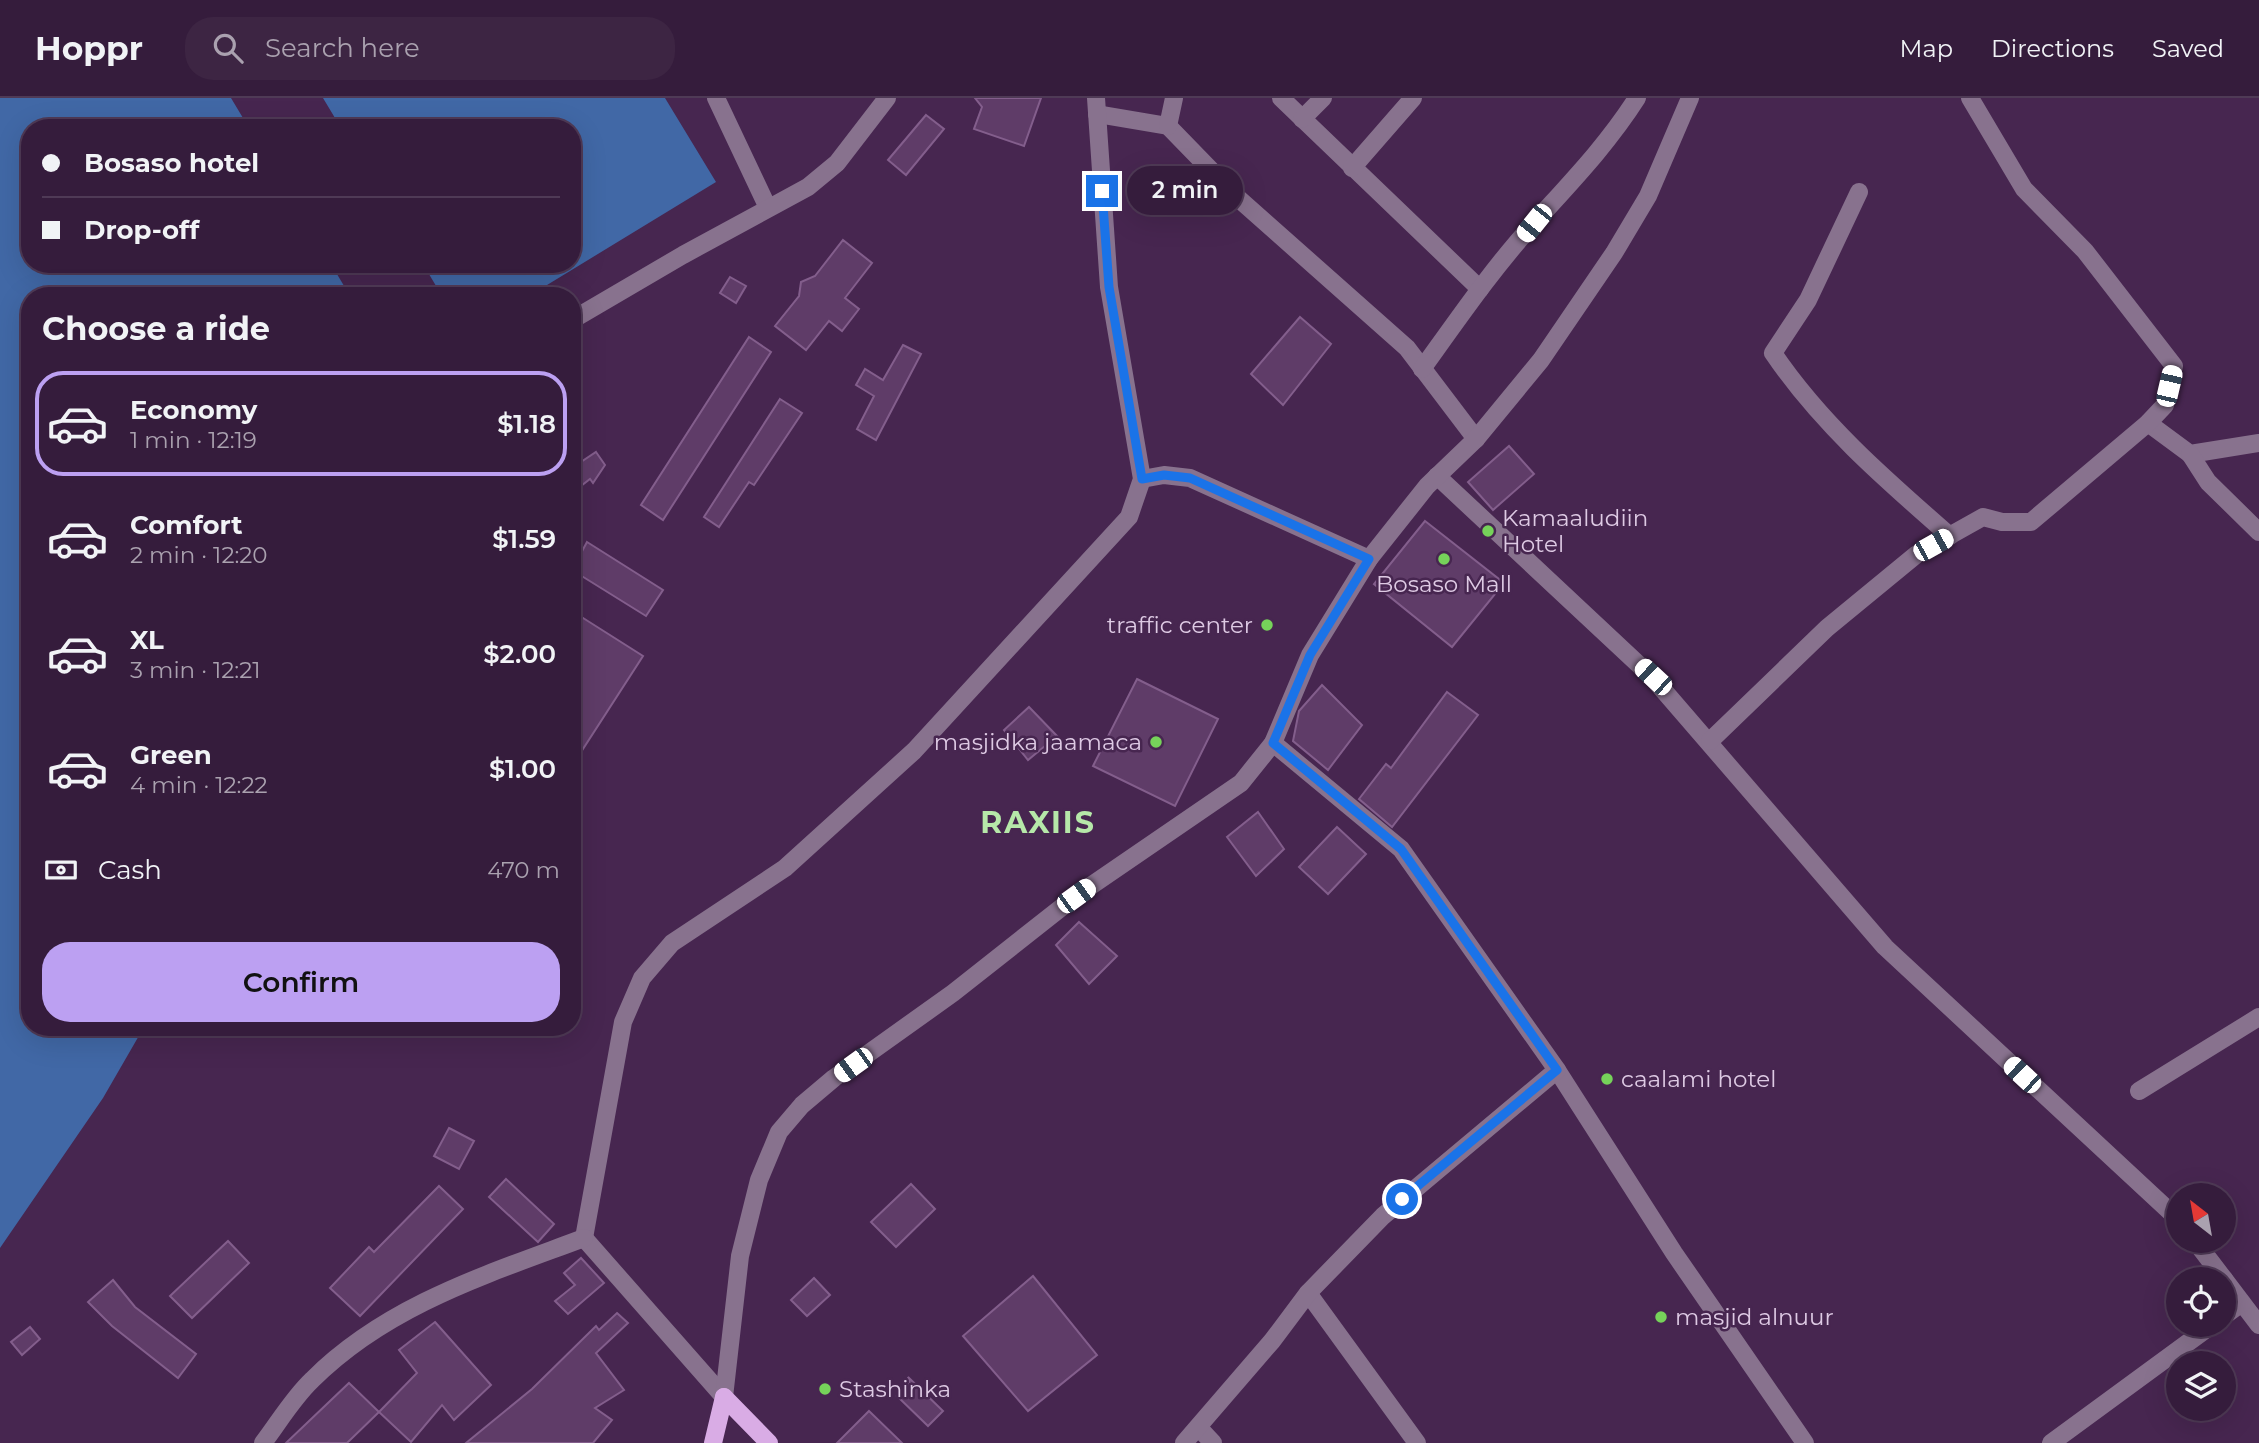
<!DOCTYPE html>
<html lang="en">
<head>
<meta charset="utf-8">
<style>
	:root { --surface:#351c3c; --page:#3d2543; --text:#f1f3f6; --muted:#aaa1af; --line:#4f3a56; --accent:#bca0f2 }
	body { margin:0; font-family:Montserrat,sans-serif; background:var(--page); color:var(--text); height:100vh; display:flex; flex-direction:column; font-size:26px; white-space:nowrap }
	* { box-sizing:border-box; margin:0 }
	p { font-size:23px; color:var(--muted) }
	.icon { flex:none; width:38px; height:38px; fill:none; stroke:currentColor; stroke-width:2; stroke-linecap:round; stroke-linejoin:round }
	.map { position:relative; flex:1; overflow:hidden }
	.drawer { position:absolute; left:21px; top:189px; width:560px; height:749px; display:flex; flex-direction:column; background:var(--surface); border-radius:28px; box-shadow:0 7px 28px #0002,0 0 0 2px var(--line) }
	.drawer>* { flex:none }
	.banner { position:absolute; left:21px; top:21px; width:560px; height:154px; border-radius:28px; box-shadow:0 7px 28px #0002,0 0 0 2px var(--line); display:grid; align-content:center; height:154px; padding:0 21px; background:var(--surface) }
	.needle { width:46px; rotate:329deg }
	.controls { position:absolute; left:2166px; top:1085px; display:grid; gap:14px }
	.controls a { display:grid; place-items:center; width:70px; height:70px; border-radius:50%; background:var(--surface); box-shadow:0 7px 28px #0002,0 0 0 2px var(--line); font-size:35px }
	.end { position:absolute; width:32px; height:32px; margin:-16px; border:9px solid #1a73e8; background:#fff; box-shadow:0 0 0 4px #fff }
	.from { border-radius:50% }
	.bubble { position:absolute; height:49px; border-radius:24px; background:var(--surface); box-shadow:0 7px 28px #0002,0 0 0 2px var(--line); font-size:23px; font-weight:600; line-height:49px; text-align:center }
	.car { position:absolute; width:21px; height:42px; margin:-21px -10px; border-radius:9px; box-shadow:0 0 5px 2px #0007; background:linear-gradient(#fff 24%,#345 0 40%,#fff 0 76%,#345 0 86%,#fff 0) }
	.banner b { display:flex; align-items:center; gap:24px; height:66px; font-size:26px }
	.banner b+b { border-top:2px solid var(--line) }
	.banner i { width:18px; height:18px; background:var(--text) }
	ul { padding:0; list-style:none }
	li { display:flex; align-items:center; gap:21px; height:105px; margin:0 14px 10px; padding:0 7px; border:4px solid transparent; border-radius:28px }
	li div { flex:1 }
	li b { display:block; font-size:26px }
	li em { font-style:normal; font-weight:600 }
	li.selected { border-color:var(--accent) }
	li>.icon { width:63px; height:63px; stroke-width:1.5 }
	h2 { padding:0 21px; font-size:32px; line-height:84px }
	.pay { display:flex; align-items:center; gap:18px; height:77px; padding:0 21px; font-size:26px }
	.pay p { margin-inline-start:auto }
	.primary-button { display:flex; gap:14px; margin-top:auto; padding:14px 21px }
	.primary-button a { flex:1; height:80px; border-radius:28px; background:var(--accent); color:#111; font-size:28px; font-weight:600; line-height:80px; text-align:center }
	header { display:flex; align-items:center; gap:42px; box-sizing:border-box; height:98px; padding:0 35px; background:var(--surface); border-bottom:2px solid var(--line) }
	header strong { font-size:33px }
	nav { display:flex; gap:38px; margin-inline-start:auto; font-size:24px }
	.search { width:490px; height:63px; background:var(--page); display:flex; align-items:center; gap:18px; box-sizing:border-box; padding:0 24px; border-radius:28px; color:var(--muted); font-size:26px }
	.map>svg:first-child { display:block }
	.water { fill:#4168a6 }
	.building { fill:#5f3c68; stroke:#835e8c; stroke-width:2 }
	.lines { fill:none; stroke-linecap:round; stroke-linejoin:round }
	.minor { stroke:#88728e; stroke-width:18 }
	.major { stroke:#d9ace5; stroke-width:18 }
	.route { stroke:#1a73e8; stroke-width:9 }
	.poi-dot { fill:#76d25a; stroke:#472650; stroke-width:2.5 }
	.labels { text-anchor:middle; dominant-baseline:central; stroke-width:5; stroke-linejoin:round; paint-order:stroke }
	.poi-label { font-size:23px; fill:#decae4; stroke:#472650; text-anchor:start }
	.district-label { font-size:30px; font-weight:bold; letter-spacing:2px; fill:#b6e8a9; stroke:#472650 }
</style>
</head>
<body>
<header>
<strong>Hoppr</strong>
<div class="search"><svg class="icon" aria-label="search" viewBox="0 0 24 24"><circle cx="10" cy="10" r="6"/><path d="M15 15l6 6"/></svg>Search here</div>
<nav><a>Map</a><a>Directions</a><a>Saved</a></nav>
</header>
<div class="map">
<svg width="2259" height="1345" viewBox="0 0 2259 1345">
	<rect width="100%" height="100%" fill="#472650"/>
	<g class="water">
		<polygon points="0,0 231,0 249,30 30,30 30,166 331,166 350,198 30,198 30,929 144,929 103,1000 0,1150"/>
		<polygon points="323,0 665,0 716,84 529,198 442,198 423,166 572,166 572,30 341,30"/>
	</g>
	<g class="building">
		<polygon points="975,0 1041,0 1024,48 974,31 982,9"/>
		<polygon points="926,17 944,31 906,77 888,62"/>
		<polygon points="843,142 872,165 845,200 859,211 842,233 829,223 806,252 775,228 799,198 801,184 815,178"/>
		<polygon points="730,179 746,188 736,205 720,195"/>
		<polygon points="1300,219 1331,246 1283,307 1251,276"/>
		<polygon points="749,239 771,254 663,422 641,407"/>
		<polygon points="903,247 921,256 876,342 857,331 874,298 856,287 865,271 883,282"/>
		<polygon points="780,301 802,315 754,387 749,384 719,429 704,419"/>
		<polygon points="1509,348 1534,376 1493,412 1468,384"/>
		<polygon points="596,354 605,367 593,385 590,381 572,395 572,370"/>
		<polygon points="1425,423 1504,485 1452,549 1374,486"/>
		<polygon points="587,444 663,492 646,518 572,472"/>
		<polygon points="572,513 643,558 572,668"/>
		<polygon points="1137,581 1218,621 1175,708 1093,668"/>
		<polygon points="1322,587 1362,627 1328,672 1293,643 1299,613"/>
		<polygon points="1447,594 1478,617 1392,729 1359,701 1386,666 1391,670"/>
		<polygon points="1029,609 1057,638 1028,662 1004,632"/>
		<polygon points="1258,714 1284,751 1256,778 1227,739"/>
		<polygon points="1337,729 1366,756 1328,796 1299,769"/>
		<polygon points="1079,824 1117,858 1089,886 1056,847"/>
		<polygon points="449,1030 474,1043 459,1071 434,1058"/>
		<polygon points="506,1081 554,1126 538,1144 489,1099"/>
		<polygon points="911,1086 935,1111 896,1149 871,1124"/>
		<polygon points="439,1088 463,1111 360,1218 330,1190 369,1149 374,1154"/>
		<polygon points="228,1143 249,1165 192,1220 170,1198"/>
		<polygon points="581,1160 604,1185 568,1216 555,1203 575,1187 564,1175"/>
		<polygon points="1033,1178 1097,1257 1028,1313 963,1238"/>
		<polygon points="814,1180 830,1197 807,1218 791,1202"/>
		<polygon points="113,1182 135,1209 196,1256 178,1280 112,1228 88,1204"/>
		<polygon points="617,1215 628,1225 596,1255 624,1292 595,1310 612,1322 593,1345 466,1345 532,1291 596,1228 599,1232"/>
		<polygon points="435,1224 491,1287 454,1322 442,1307 411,1344 379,1314 417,1275 399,1252"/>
		<polygon points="30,1229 40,1241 22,1257 11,1244"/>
		<polygon points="908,1279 943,1313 928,1328 897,1298 910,1285"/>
		<polygon points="349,1285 379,1314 347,1345 286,1345"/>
		<polygon points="869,1313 902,1345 837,1345"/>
	</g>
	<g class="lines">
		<g class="minor">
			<polyline points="716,0 768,110"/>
			<polyline points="1281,0 1480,191"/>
			<polyline points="1097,16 1168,28 1239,101 1407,250 1476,341"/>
			<polyline points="1302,21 1323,0"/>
			<polyline points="1168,28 1174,0"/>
			<polyline points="1352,70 1413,0"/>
			<path d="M1859,94L1808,202L1773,255C1821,326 1886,382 1950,438"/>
			<polyline points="572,222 683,157 808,89 837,65 887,0"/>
			<path d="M1422,271C1458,221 1493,170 1534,125C1571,84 1607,47 1637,0"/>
			<polyline points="2148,325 2190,356 2259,345"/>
			<polyline points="2190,356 2208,384 2259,434"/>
			<polyline points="1437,378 1652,579 1885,849 2179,1122"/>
			<polyline points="1142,381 1164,377 1190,380 1369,461"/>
			<polyline points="1710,643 1827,530 1917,456 1983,419 2002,424 2031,424 2148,325 2165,307 2174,268 2085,153 2024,91 1970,0"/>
			<polyline points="1273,645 1401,751 1557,972 1674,1155 1805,1345"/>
			<polyline points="2139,993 2259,919"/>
			<polyline points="584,1140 623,924 642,880 672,845 785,770 914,653 1129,419 1142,381 1109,189 1096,0"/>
			<polyline points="584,1140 724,1299"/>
			<polyline points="2195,1143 2224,1181"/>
			<polyline points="2224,1181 2259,1227"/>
			<polyline points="1308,1195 1417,1345"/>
			<polyline points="2224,1218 2242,1205"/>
			<polyline points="724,1299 740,1158 759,1082 779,1034 802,1007 834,980 953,895 1076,798 1241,685 1273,645 1310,557 1369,461 1427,388 1476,341 1541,262 1614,155 1648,98 1690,0"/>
			<polyline points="1199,1330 1213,1345"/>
			<path d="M263,1345C279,1324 293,1300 312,1282C387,1207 488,1176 584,1140"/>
			<polyline points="1184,1345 1272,1243 1308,1195 1383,1118 1557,972"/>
			<polyline points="2051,1345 2212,1227"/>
		</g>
		<g class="major">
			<polyline points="724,1299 769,1345"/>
			<polyline points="713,1345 724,1299"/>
		</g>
	</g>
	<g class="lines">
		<polyline class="route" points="1102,93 1109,189 1142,381 1164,377 1190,380 1369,461 1310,557 1273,645 1401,751 1557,972 1402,1101"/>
	</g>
	<g class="poi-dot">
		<circle cx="1488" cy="433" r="7"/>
		<circle cx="1444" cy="461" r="7"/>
		<circle cx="1267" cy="527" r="7"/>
		<circle cx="1156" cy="644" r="7"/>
		<circle cx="1607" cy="981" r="7"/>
		<circle cx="1661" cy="1219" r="7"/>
		<circle cx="825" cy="1291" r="7"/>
	</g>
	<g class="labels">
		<g class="poi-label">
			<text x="1502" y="420">Kamaaludiin<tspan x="1502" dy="26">Hotel</tspan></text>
			<text x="1444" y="486" text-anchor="middle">Bosaso Mall</text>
			<text x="1253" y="527" text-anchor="end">traffic center</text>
			<text x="1142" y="644" text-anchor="end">masjidka jaamaca</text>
			<text x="1621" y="981">caalami hotel</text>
			<text x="1675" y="1219">masjid alnuur</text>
			<text x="839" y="1291">Stashinka</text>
		</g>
		<g class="district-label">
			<text x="1038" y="724">RAXIIS</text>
		</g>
	</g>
</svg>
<div class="controls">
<a><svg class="needle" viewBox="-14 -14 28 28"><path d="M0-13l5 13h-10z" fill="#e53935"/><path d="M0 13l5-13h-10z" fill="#aaa1af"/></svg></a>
<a><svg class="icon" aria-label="locate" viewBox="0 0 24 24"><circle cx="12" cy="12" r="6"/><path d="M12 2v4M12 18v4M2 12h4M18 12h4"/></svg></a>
<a><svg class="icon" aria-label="layers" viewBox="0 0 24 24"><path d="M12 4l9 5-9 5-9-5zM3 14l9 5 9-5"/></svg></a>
</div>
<i class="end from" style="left:1402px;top:1101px"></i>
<i class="end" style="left:1102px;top:93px"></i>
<div class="bubble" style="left:1127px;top:68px;width:116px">2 min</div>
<i class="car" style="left:1534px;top:125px;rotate:219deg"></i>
<i class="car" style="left:2169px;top:288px;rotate:13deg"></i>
<i class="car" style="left:1933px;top:447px;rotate:61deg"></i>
<i class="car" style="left:1653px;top:579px;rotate:313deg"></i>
<i class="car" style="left:1076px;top:798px;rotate:54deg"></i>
<i class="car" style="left:853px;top:967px;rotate:234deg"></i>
<i class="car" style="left:2022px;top:977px;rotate:313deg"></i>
<div class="banner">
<b><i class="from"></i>Bosaso hotel</b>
<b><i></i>Drop-off</b>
</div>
<section class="drawer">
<h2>Choose a ride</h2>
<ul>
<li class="selected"><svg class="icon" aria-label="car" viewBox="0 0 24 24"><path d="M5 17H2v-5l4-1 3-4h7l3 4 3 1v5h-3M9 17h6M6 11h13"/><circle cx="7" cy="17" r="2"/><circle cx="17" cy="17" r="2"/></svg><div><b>Economy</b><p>1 min · 12:19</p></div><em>$1.18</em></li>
<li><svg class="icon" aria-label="car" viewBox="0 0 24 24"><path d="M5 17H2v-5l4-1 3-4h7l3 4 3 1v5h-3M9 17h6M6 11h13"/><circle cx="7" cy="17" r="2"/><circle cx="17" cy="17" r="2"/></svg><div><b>Comfort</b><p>2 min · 12:20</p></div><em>$1.59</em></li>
<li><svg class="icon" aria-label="car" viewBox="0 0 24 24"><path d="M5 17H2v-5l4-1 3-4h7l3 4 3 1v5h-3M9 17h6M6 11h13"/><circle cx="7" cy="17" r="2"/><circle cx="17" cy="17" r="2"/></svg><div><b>XL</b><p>3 min · 12:21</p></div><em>$2.00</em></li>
<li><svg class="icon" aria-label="car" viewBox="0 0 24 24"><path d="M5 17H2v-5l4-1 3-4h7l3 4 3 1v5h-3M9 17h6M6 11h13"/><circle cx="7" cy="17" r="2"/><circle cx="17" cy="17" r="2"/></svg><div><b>Green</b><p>4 min · 12:22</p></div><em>$1.00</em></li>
</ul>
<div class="pay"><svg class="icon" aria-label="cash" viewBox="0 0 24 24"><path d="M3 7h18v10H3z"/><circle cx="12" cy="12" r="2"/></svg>Cash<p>470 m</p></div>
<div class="primary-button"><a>Confirm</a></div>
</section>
</div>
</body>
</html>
